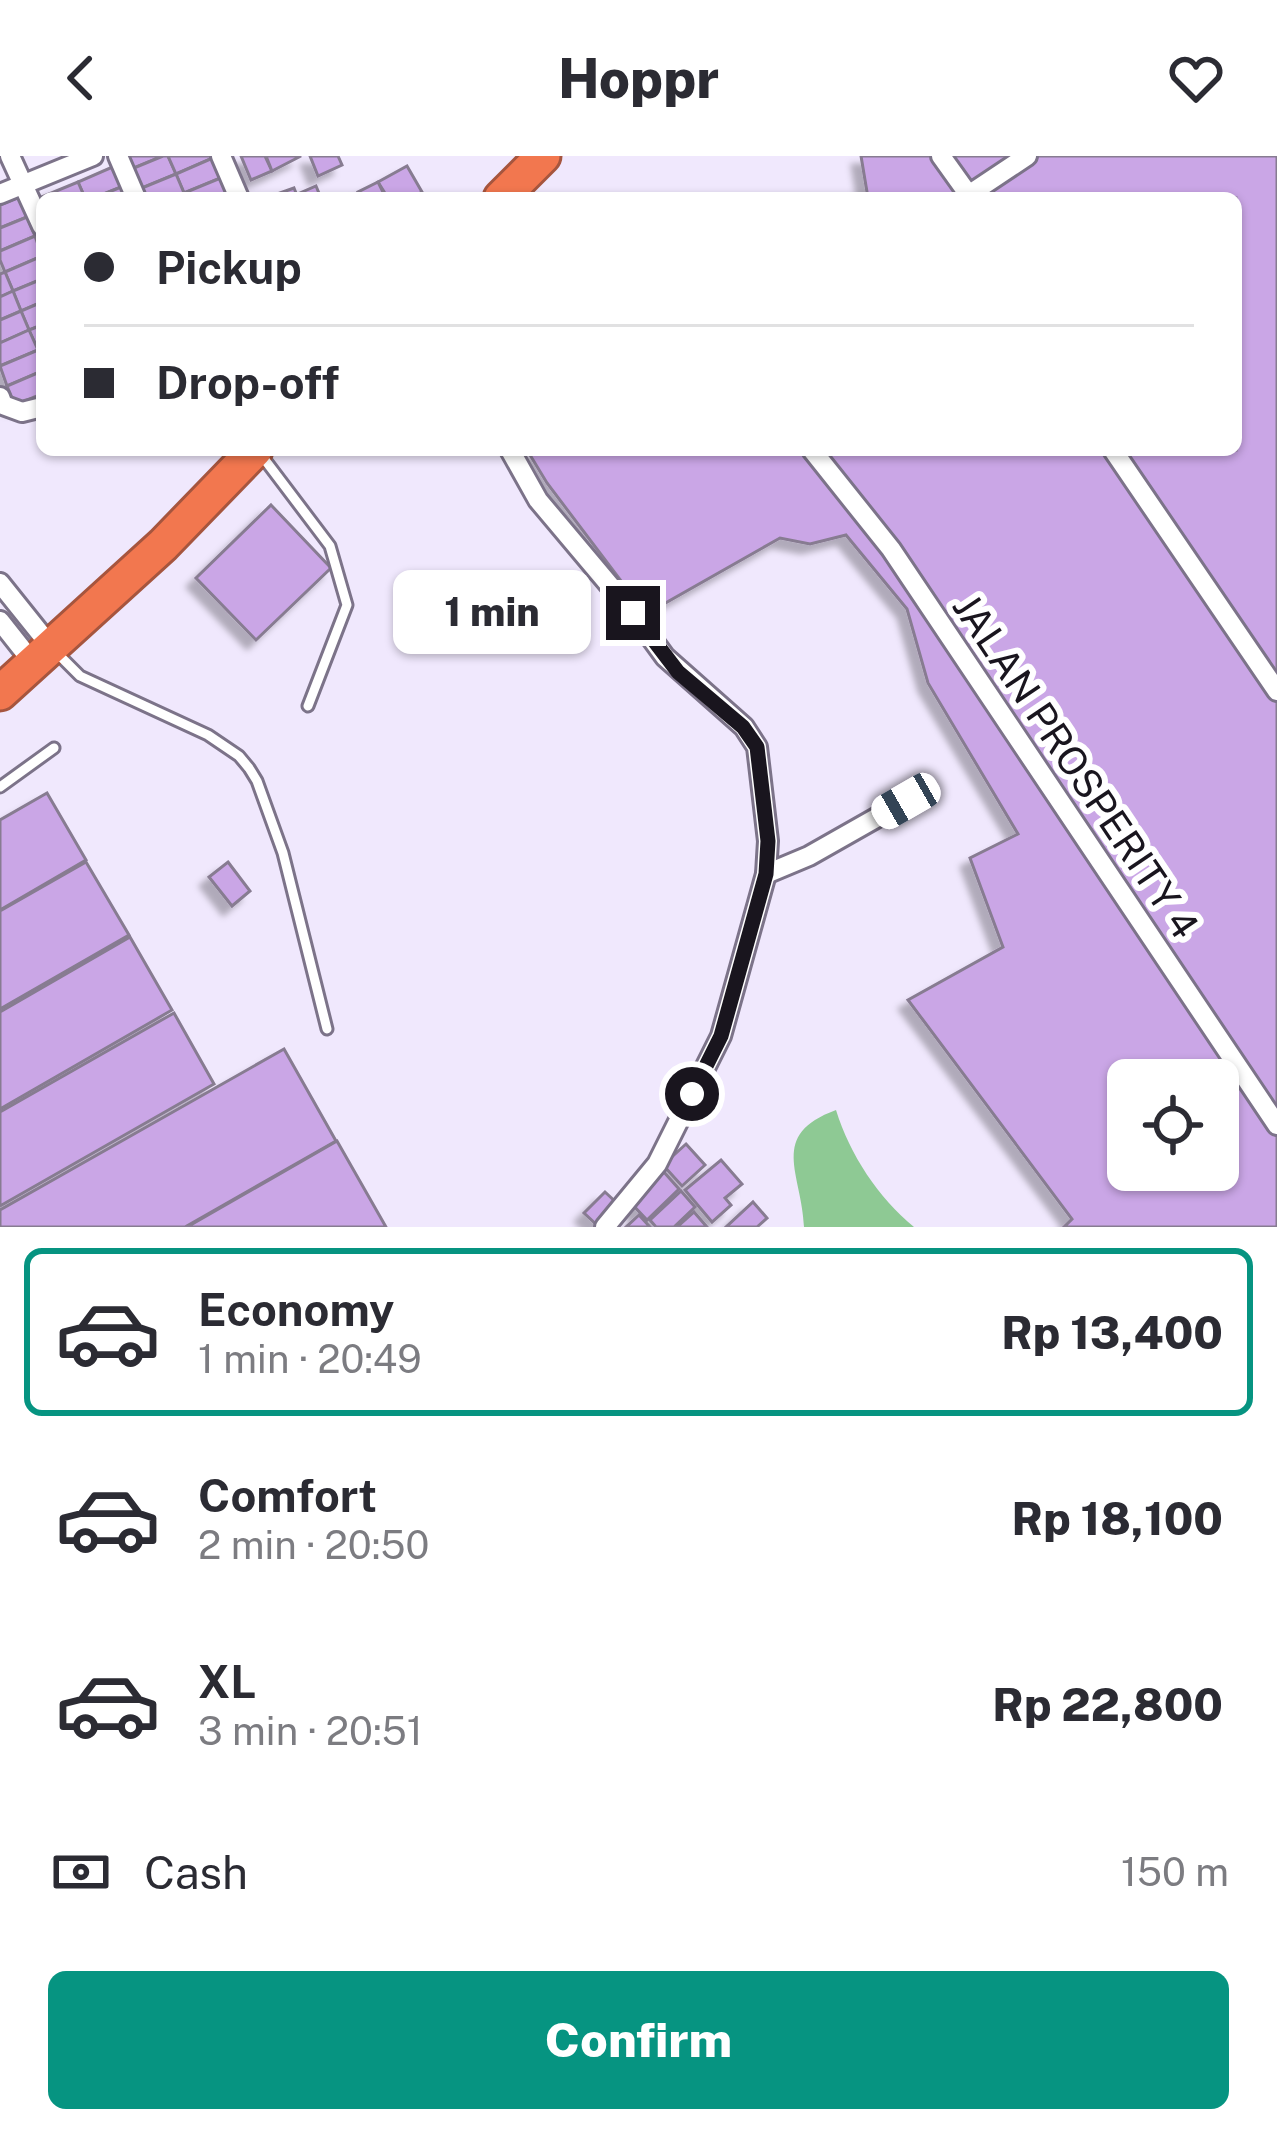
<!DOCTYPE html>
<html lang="en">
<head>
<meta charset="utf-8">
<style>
	:root { --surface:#fff; --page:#f7f7f7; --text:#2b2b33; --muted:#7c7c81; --line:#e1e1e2; --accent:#069481 }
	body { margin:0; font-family:"Public Sans",sans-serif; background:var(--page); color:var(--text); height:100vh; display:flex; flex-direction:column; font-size:45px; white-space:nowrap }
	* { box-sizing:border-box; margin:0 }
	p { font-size:39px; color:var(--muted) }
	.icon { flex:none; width:66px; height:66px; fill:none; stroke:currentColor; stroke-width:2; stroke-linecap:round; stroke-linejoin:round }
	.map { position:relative; height:1071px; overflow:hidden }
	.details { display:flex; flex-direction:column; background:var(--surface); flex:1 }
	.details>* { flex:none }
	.guide { position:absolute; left:36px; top:36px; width:1206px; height:264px; border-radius:18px; box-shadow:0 3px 9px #0004; display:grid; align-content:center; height:264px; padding:0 48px; background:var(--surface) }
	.tools { position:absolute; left:1107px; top:903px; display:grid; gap:24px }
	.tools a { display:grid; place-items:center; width:132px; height:132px; border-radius:18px; background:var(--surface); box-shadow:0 3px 9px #0004; font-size:60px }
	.end { position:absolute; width:54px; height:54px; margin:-27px; border:15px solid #19151e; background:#fff; box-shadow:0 0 0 6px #fff }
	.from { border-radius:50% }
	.bubble { position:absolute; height:84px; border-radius:18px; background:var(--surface); box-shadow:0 3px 9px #0004; font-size:39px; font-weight:800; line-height:84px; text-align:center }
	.car { position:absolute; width:36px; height:72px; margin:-36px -18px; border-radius:15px; box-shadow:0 0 9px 3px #0007; background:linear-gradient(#fff 24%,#345 0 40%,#fff 0 76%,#345 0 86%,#fff 0) }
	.guide b { display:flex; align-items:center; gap:42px; height:114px; font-size:45px }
	.guide b+b { border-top:3px solid var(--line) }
	.guide i { width:30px; height:30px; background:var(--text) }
	ul { padding:21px 0 0; list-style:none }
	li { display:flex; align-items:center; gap:36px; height:168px; margin:0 24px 18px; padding:0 24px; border:6px solid transparent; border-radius:18px }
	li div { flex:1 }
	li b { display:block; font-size:45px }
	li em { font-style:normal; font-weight:800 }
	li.on { border-color:var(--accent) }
	li>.icon { width:108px; height:108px; stroke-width:1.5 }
	.pay { display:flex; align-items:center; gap:30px; height:132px; padding:0 48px; font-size:45px }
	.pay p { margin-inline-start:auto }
	.primary-button { display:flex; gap:24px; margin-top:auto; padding:24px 48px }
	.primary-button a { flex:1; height:138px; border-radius:18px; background:var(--accent); color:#fff; font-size:48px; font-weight:800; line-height:138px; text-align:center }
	header { display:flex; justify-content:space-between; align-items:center; height:156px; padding:0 48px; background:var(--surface); font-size:54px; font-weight:800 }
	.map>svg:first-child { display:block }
	.forest { fill:#8ec994 }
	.building { fill:#caa6e6; stroke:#877b91; stroke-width:3; fill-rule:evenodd; filter:url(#shadow) }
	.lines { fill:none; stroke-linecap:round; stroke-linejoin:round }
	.lane-casing { stroke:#7c7389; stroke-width:15 }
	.street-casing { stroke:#7c7389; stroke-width:24 }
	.highway-casing { stroke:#a6553e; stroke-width:39 }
	.lane { stroke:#fff; stroke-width:9 }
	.street { stroke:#fff; stroke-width:18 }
	.highway { stroke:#f2774f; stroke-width:33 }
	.route { stroke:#19151e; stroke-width:15 }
	.labels { text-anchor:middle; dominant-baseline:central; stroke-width:12; stroke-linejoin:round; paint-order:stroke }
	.street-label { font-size:39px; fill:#19151e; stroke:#fff }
</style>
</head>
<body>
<header><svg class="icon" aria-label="back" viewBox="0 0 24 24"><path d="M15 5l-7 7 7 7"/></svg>Hoppr<svg class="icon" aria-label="heart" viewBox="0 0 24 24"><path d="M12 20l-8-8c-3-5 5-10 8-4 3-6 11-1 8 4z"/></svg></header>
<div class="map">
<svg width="1277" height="1071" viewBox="0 0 1277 1071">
	<defs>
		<filter id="shadow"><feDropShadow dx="-9" dy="9" stdDeviation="3" flood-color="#0004"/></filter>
	</defs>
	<rect width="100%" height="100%" fill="#f0e8fd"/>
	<path class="forest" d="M836,954C850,999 878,1041 914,1071H804C802,1017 768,979 836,954Z"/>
	<g class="building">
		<polygon points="123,0 163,0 129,14"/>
		<polygon points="163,0 168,0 176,18 137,34 129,14"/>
		<polygon points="168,0 214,0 215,1 176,18"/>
		<polygon points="241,0 265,0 272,15 251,24"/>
		<polygon points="266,0 301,0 272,15"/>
		<polygon points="310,0 338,0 342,9 318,20"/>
		<path d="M861,0H1277V1071H1064L1072,1063L908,844L1003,791L970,702L1018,678L928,527L907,453L846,379L810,388L780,382L646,458L547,327L527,294H1236V42H868ZM1128,924H1218V1014H1128Z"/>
		<polygon points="215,1 223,21 184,37 176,18"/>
		<polygon points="117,9 126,29 94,42 85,42 78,26"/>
		<polygon points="407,10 422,36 411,42 388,42 378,26"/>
		<polygon points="176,18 184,37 173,42 140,42 137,34"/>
		<polygon points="223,21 231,41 186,42 184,37"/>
		<polygon points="78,26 85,42 42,42 42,48 39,42"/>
		<polygon points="378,26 386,42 361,42 358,36"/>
		<polygon points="126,29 131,42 94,42"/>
		<polygon points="316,30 321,42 302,42 300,37"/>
		<polygon points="294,32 298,42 266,42"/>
		<polygon points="19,41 27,61 0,72 0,49"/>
		<polygon points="27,61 35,80 0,95 0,72"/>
		<polygon points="35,80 42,100 5,116 0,104 0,95"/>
		<polygon points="42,100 42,123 13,135 5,116"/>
		<polygon points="5,116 13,135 0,141 0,118"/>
		<polygon points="42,123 42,146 21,155 13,135"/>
		<polygon points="13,135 21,155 0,164 0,141"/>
		<polygon points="42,146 42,169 29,174 21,155"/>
		<polygon points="21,155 29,174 0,187 0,164"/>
		<polygon points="42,169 42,192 38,194 29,174"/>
		<polygon points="29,174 38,194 0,210 0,187"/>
		<polygon points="38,194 42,204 42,215 7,230 0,210"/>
		<polygon points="42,215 42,238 15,249 7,230"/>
		<polygon points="271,349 331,412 256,484 196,422"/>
		<polygon points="47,637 86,704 0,754 0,664"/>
		<polygon points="86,706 129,779 0,853 0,755"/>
		<polygon points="228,706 250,735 232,750 209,721"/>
		<polygon points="130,781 172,854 0,953 0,856"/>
		<polygon points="174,857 214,928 0,1050 0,956"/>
		<polygon points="284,893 336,985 185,1071 0,1071 0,1054"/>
		<polygon points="337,985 386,1071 187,1071"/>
		<polygon points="686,988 705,1009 682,1030 663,1009"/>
		<polygon points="721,1004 742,1028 725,1042 731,1049 712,1066 685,1034"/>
		<polygon points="663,1015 679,1033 647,1064 630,1046"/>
		<polygon points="681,1035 695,1051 674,1071 656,1071 650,1064"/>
		<polygon points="605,1036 619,1049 598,1070 584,1057"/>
		<polygon points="753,1046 767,1062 757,1071 726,1071"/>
		<polygon points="694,1056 707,1071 677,1071"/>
		<polygon points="639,1059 650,1071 626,1071"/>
	</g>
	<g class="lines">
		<defs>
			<g id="lane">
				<polyline points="262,300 330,390 347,449 308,550"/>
				<polyline points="54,494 80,520 208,579 239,600 249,612 257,625 283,697 327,873"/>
				<polyline points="0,631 54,592"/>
			</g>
			<g id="street">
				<polyline points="10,0 42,70"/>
				<polyline points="118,0 136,42"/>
				<polyline points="221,0 239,42"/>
				<polyline points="941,0 971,42"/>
				<polyline points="0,38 93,0"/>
				<polyline points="964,42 1027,0"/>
				<polyline points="0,241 3,249 22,256 42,251"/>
				<polyline points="510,294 538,344 633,457 665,501 744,571 757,591 768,685 766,718 721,880 657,1008 605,1071"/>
				<polyline points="812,294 891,393 1277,969"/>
				<polyline points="1113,294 1277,535"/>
				<polyline points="0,427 52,492"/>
				<polyline points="0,465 34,508"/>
				<polyline points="766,718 809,700 906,645"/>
			</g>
			<g id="highway">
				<polyline points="501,42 543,0"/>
				<polyline points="0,537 163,389 255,294"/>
			</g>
		</defs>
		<use href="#lane" class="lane-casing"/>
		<use href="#street" class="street-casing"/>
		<use href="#highway" class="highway-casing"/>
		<use href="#lane" class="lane"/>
		<use href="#street" class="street"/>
		<use href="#highway" class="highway"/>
	</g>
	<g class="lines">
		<polyline class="route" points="633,457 678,516 743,571 757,591 768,685 766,718 721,880 692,938"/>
	</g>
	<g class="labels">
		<g class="street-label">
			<text transform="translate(1076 610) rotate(56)">JALAN PROSPERITY 4</text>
		</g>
	</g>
</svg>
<div class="tools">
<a><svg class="icon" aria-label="locate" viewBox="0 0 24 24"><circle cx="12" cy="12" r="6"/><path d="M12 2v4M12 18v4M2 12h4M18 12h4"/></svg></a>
</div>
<i class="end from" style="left:692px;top:938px"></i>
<i class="end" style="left:633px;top:457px"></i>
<div class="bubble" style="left:393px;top:414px;width:198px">1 min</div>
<i class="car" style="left:906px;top:645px;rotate:240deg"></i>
<div class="guide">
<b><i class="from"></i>Pickup</b>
<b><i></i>Drop-off</b>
</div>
</div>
<section class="details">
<ul>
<li class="on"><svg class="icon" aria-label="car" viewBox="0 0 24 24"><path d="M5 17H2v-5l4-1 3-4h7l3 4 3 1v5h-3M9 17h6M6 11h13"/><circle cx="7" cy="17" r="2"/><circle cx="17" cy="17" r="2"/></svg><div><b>Economy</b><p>1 min · 20:49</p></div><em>Rp 13,400</em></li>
<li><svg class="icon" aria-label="car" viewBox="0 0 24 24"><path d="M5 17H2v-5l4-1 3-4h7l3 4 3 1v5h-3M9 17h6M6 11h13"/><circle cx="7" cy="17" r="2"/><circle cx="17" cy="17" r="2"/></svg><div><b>Comfort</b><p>2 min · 20:50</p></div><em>Rp 18,100</em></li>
<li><svg class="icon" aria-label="car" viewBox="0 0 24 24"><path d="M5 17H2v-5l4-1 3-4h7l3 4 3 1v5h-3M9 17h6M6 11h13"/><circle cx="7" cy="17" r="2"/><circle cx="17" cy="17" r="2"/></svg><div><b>XL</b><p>3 min · 20:51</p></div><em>Rp 22,800</em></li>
</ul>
<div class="pay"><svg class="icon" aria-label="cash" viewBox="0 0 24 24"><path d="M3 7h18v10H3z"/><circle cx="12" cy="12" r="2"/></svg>Cash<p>150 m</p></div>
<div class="primary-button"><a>Confirm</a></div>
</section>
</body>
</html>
